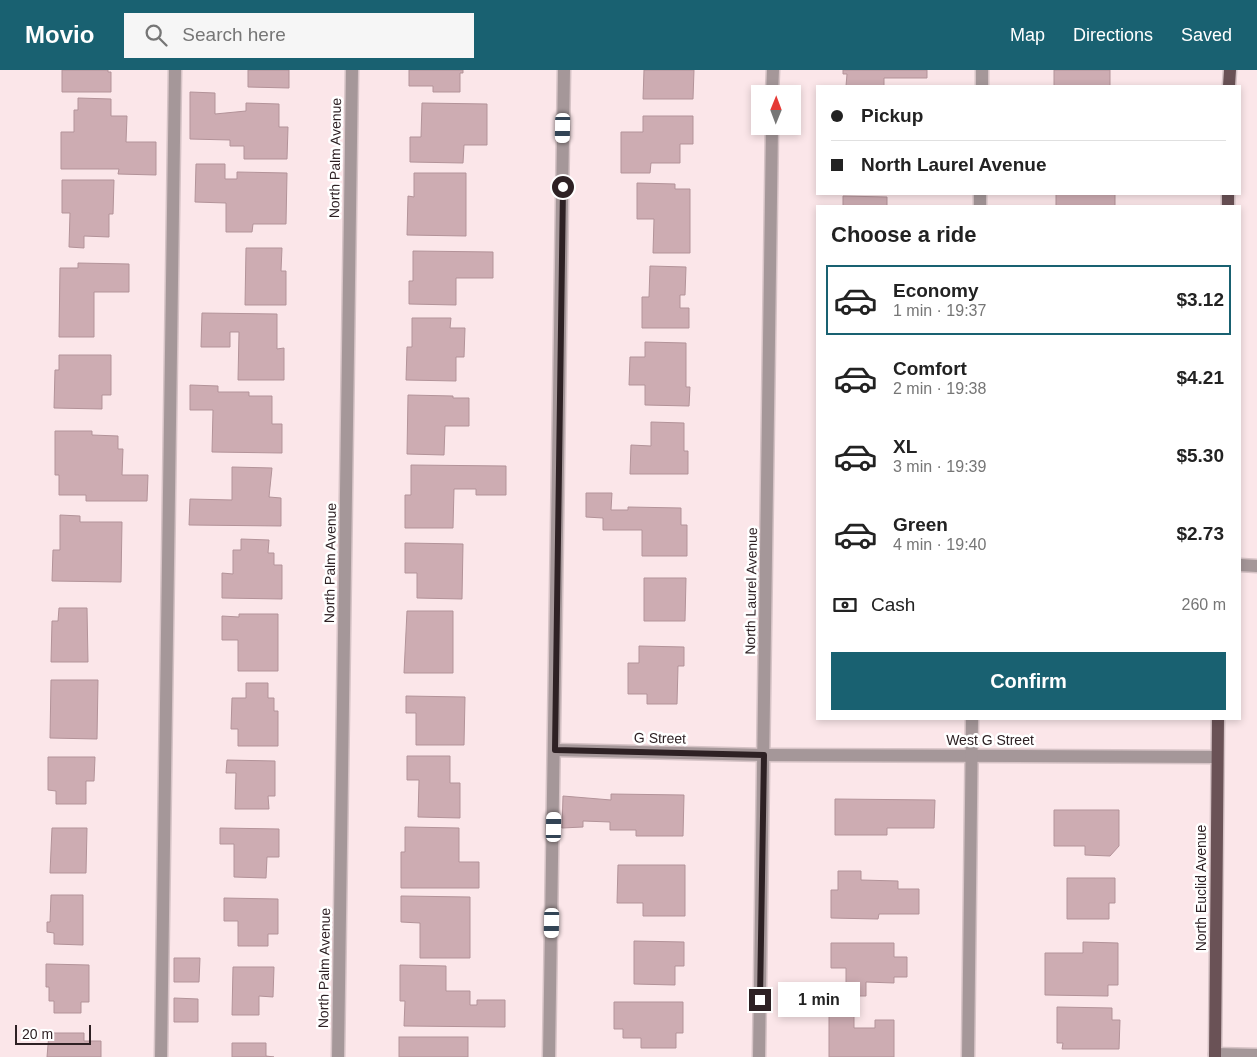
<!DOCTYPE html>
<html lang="en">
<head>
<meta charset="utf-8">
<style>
	:root { --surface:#fff; --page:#f6f6f6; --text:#222; --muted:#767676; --line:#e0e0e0; --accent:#196171 }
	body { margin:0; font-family:Helvetica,sans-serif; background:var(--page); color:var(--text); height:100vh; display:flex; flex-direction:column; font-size:19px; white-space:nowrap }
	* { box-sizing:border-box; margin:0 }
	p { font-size:16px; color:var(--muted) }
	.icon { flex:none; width:28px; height:28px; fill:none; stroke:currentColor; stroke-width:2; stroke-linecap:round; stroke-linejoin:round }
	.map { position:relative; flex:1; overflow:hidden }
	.side { position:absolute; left:816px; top:135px; width:425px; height:515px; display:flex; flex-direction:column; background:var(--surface); border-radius:0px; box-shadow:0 2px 8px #0003 }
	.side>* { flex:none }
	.top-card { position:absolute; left:816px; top:15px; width:425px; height:110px; border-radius:0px; box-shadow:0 2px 8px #0003; display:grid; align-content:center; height:110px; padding:0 15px; background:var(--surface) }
	.needle { width:32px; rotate:1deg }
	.tools { position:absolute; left:751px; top:15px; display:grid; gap:10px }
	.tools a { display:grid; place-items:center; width:50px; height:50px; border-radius:0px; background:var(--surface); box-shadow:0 2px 8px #0003; font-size:25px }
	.scale { position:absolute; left:15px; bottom:12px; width:76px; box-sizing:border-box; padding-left:5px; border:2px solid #2e2124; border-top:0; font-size:14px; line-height:18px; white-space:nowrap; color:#2e2124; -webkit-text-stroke:4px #fff; paint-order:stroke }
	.end { position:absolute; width:22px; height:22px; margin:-11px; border:6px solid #2e2124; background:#fff; box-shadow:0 0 0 2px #fff }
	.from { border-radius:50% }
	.bubble { position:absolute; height:35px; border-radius:0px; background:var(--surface); box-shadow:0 2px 8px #0003; font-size:16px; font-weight:700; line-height:35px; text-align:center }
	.car { position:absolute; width:15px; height:30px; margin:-15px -8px; border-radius:6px; box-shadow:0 0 4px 1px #0007; background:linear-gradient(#fff 24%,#345 0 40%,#fff 0 76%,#345 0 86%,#fff 0) }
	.top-card b { display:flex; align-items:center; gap:18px; height:48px; font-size:19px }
	.top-card b+b { border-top:1px solid var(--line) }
	.top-card i { width:12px; height:12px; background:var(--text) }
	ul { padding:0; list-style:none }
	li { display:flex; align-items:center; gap:15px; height:70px; margin:0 10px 8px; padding:0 5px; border:2px solid transparent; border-radius:0px }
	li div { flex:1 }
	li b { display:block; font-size:19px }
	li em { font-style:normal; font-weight:700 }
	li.active { border-color:var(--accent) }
	li>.icon { width:45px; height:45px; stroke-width:1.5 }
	h2 { padding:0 15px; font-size:22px; line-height:60px }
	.pay { display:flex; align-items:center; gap:12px; height:55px; padding:0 15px; font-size:19px }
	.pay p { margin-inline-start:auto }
	.cta { display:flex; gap:10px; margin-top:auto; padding:10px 15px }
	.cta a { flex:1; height:58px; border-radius:0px; background:var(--accent); color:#fff; font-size:20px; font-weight:700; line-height:58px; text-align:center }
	header { display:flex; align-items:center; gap:30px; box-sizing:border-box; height:70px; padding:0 25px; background:var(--accent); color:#fff }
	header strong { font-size:24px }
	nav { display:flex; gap:28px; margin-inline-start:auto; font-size:18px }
	.search { width:350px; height:45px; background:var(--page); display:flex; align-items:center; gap:12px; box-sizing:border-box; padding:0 18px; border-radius:0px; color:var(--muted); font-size:19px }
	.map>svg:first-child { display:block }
	.building { fill:#cdacb2; stroke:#b39399 }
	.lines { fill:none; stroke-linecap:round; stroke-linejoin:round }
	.minor-casing { stroke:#d6c3c6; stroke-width:15 }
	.major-casing { stroke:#d6c3c6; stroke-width:15 }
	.minor { stroke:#a59799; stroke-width:12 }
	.major { stroke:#6a5256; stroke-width:12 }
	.route { stroke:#2e2124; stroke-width:6 }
	.labels { text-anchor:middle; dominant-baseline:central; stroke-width:5; stroke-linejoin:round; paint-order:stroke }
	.street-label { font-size:14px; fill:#2e2124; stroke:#fff }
</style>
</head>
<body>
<header>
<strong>Movio</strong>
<div class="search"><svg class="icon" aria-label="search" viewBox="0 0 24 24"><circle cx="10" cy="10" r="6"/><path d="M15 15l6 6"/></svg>Search here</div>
<nav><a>Map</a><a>Directions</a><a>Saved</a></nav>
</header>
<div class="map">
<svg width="1257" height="987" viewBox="0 0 1257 987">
	<rect width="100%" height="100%" fill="#fbe6e9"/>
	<g class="building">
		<polygon points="62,0 108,0 108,2 111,2 111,22 62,22"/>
		<polygon points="248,0 289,0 289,18 248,17"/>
		<polygon points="409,0 463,0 463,3 460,3 460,22 433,22 433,16 409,16"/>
		<polygon points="644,0 694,0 693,29 643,29"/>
		<polygon points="843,0 927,0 927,8 884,8 884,16 846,16 847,4 843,4"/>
		<rect x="1054" y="0" width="56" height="16"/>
		<polygon points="190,22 215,23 215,44 246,41 246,33 279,34 279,57 288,57 287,89 244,89 244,76 230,76 230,70 190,69"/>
		<polygon points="78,28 111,29 111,46 127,46 126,72 156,72 156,105 118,104 119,99 61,99 61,62 74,62 74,40 78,40"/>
		<polygon points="422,33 487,34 487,75 464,75 463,93 410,92 410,67 421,67"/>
		<polygon points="643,46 693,46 693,74 680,74 680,93 651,93 650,103 621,103 621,62 643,62"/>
		<polygon points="196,94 225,94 225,109 237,109 237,102 287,103 286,154 253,154 252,162 226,162 226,133 195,132"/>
		<polygon points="414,103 466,103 466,166 407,165 408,126 414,127"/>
		<polygon points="62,110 114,110 113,144 109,144 109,167 84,166 84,178 69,177 70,143 62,143"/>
		<polygon points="637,113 675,114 675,119 690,119 690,183 653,183 654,149 637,149"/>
		<rect x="1056" y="124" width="59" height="12"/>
		<polygon points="843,126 887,127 887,136 843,136"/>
		<polygon points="246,178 282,178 281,201 286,201 286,235 245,235"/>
		<polygon points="413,181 493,182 493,208 456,208 456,235 409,234 409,211 413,211"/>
		<polygon points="78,193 129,194 129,222 94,222 94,267 59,267 60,198 78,198"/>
		<polygon points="650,196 686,197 685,225 680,225 680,238 689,238 689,258 642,258 642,227 649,227"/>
		<polygon points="202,243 277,244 277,279 284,278 284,310 238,310 239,262 230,262 230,277 201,277"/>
		<polygon points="412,248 451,248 450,258 465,258 464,287 456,287 456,311 406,310 407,277 412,277"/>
		<polygon points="645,272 686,273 686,317 690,317 689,336 645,335 645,315 629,315 630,287 645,287"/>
		<polygon points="59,285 111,285 111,325 102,325 102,339 54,338 55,300 59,300"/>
		<polygon points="190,315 218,316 218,322 249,322 249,326 272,326 272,354 282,354 282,383 212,382 213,340 190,340"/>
		<polygon points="408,325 453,326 453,328 469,328 469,356 445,356 444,385 407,384"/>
		<polygon points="651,352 684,353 684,381 688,381 688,404 630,404 631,375 651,376"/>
		<polygon points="55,361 92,361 92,365 118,366 118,379 123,379 122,405 148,405 147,431 86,431 86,425 59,425 59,405 55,405"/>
		<polygon points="411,395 506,396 506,425 476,425 476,419 454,419 453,458 405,458 405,425 411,425"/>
		<polygon points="232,397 272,398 269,427 281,428 281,456 189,455 190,429 232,430"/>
		<polygon points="586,423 612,423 611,440 628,440 628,437 681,438 681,455 687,455 687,486 642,486 642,460 603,460 603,448 586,447"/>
		<polygon points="60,445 80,446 80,452 122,452 121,512 52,511 53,480 60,480"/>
		<polygon points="241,469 269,470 268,483 274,483 274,495 282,495 282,529 222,528 222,503 233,504 233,480 241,480"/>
		<polygon points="405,473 463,474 462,529 417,528 417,503 405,503"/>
		<polygon points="644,508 686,508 685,551 644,551"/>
		<polygon points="59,538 87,538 88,592 51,592 52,551 58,551"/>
		<polygon points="407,541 453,541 453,603 404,603"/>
		<polygon points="239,544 278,544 278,601 238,601 238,570 222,570 222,546 239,547"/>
		<polygon points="639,576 684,577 684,596 678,596 677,634 647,634 647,624 628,624 628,593 639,593"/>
		<polygon points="51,610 98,610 97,669 50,668"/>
		<polygon points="246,613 268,613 268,628 274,628 274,641 278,641 278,676 238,676 238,659 231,659 232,628 246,628"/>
		<polygon points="406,626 465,627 464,675 416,675 416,643 406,643"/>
		<polygon points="407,686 450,686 450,713 460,713 460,748 418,747 419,710 407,710"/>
		<polygon points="48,687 95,687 94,711 86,711 86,734 56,734 56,721 48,720"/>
		<polygon points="227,690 275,691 275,726 268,726 269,739 235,739 236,703 226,703"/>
		<polygon points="611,724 684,725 683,766 636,766 636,760 610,760 610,752 583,751 583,757 562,758 563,726 611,730"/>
		<polygon points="835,729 935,730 934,758 887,758 887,765 835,765"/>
		<polygon points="1054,740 1119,740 1119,776 1110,786 1085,785 1085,776 1054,776"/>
		<polygon points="405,757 459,758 459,792 479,792 479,818 401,818 401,782 405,782"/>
		<polygon points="52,758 87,758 86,803 50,803"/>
		<polygon points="220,758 279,759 279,787 267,787 266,808 234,807 234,774 220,774"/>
		<polygon points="618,795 685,795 685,846 643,846 643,833 617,833"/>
		<polygon points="838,801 861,801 861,810 898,811 898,819 919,819 919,844 879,844 878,849 831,848 831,820 838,820"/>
		<polygon points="1067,808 1115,808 1115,833 1109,833 1109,849 1067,849"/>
		<polygon points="51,825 83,825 83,875 54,874 54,863 47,862 47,852 50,852"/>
		<polygon points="401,826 470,827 470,888 420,888 420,853 401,852"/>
		<polygon points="224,828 278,829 278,864 268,864 268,876 238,876 238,851 224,851"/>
		<polygon points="634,871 684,872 684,896 675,896 675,915 634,914"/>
		<polygon points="1083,872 1118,873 1118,915 1108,915 1108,926 1045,925 1045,883 1083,883"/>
		<polygon points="831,873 894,873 894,887 907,887 907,907 894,907 894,913 866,912 866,926 846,926 846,898 831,898"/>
		<polygon points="174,888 200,888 199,912 174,912"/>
		<polygon points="46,894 89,895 89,932 81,932 81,943 54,943 54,931 49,931 49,917 46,917"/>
		<polygon points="400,895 446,896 446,921 470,921 470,935 477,935 477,930 505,930 505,957 404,956 405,931 400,931"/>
		<polygon points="233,897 274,897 273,927 259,926 259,945 232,945"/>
		<polygon points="174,928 198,929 198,952 174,952"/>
		<polygon points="614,932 683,932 683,963 676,963 676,978 641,978 641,968 623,968 623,959 614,959"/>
		<polygon points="829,936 854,937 854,958 875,958 875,950 894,950 894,987 829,987"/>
		<polygon points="1057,937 1112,938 1112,950 1120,950 1119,979 1062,979 1063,973 1057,973"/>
		<polygon points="49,963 84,963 84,971 101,971 101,987 47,987"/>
		<rect x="399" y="967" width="69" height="20"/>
		<polygon points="232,973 266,973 266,986 274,987 232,987"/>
	</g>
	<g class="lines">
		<defs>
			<g id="minor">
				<polyline points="982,16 982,0"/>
				<polyline points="772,24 773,0"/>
				<polyline points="980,136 980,124"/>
				<polyline points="1240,495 1257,496"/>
				<polyline points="555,680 764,685 1216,687"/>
				<polyline points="1215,984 1257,985"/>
				<polyline points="161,987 175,0"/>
				<polyline points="338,987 352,0"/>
				<polyline points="549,987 564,0"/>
				<polyline points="759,987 772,56"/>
				<polyline points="968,987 972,649"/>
			</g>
			<g id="major">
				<polyline points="1229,16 1230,0"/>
				<polyline points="1228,136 1228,124"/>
				<polyline points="1215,987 1218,649"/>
			</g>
		</defs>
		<use href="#minor" class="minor-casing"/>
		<use href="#major" class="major-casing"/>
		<use href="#minor" class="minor"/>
		<use href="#major" class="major"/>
	</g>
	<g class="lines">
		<polyline class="route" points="563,117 555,680 764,685 760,930"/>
	</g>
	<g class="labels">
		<g class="street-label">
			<text transform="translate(335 88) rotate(-89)">North Palm Avenue</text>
			<text transform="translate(330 493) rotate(-89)">North Palm Avenue</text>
			<text transform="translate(751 521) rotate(-89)">North Laurel Avenue</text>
			<text transform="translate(660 668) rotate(1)">G Street</text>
			<text x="990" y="670">West G Street</text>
			<text transform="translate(1201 818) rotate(-90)">North Euclid Avenue</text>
			<text transform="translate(324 898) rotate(-89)">North Palm Avenue</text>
		</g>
	</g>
</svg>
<div class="tools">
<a><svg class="needle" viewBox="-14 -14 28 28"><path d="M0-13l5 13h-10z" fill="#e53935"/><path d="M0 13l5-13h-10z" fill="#767676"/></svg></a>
</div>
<div class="scale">20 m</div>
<i class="end from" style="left:563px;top:117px"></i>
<i class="end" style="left:760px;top:930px"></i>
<div class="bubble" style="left:778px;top:912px;width:82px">1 min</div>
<i class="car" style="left:563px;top:58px;rotate:181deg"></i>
<i class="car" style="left:554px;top:757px;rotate:1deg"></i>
<i class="car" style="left:552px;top:853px;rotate:181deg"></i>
<div class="top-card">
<b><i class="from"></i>Pickup</b>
<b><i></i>North Laurel Avenue</b>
</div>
<section class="side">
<h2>Choose a ride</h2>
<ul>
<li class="active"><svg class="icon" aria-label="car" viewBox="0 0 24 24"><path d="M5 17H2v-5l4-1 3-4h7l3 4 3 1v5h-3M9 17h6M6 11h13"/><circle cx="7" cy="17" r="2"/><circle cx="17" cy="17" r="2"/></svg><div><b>Economy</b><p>1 min · 19:37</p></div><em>$3.12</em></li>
<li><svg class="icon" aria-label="car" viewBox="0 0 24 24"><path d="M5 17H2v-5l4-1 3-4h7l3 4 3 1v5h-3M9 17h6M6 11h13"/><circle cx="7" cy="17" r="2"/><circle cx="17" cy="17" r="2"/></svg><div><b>Comfort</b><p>2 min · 19:38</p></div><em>$4.21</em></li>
<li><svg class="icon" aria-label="car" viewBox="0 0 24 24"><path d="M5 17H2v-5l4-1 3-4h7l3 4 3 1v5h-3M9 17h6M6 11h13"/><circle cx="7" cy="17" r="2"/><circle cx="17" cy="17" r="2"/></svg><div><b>XL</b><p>3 min · 19:39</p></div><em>$5.30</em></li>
<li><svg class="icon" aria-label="car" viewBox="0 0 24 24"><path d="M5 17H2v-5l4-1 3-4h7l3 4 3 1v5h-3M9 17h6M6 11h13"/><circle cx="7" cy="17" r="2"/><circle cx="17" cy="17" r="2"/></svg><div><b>Green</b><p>4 min · 19:40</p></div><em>$2.73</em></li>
</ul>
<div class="pay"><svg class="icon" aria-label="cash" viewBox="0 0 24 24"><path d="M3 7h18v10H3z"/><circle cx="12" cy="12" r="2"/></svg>Cash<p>260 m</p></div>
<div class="cta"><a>Confirm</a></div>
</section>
</div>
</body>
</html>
